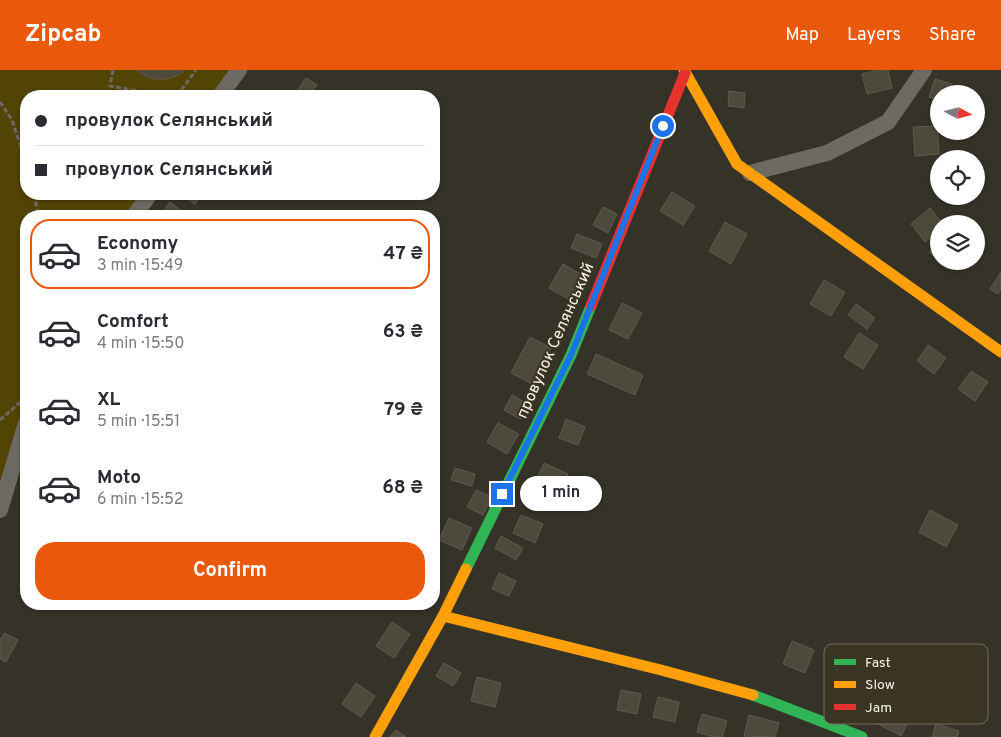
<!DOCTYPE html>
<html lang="en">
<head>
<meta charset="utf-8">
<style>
	:root { --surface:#fff; --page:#f7f7f7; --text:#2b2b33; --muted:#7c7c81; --line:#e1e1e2; --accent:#ea580c }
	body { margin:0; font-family:Overpass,sans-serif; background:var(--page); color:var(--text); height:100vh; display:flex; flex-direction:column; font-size:19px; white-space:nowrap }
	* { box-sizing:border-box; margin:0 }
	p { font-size:16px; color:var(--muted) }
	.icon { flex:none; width:28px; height:28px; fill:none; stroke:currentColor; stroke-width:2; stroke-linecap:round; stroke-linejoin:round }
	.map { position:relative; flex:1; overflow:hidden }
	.side { position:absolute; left:20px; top:140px; width:420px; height:400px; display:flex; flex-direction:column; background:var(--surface); border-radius:20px; box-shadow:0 1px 4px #0004 }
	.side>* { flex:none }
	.guide { position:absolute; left:20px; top:20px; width:420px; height:110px; border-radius:20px; box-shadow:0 1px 4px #0004; display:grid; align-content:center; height:110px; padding:0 15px; background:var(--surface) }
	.needle { width:32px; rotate:97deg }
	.tools { position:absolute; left:930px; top:15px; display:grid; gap:10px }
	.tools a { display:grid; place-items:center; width:55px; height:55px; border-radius:50%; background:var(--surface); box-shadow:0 1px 4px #0004; font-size:25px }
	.end { position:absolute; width:22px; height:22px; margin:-11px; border:6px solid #1a73e8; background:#fff; box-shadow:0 0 0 2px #fff }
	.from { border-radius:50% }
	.bubble { position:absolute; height:35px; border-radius:18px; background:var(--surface); box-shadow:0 1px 4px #0004; font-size:16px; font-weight:700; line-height:35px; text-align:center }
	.guide b { display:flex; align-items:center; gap:18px; height:48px; font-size:19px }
	.guide b+b { border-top:1px solid var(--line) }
	.guide i { width:12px; height:12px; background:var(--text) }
	ul { padding:9px 0 0; list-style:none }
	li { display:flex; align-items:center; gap:15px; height:70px; margin:0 10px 8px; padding:0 5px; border:2px solid transparent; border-radius:20px }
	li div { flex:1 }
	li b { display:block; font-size:19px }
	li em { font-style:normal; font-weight:700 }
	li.current { border-color:var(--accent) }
	li>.icon { width:45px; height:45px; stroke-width:1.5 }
	.button { display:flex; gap:10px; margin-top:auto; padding:10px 15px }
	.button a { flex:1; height:58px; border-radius:20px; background:var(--accent); color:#fff; font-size:20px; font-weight:700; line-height:58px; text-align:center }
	header { display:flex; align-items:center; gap:30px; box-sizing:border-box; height:70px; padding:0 25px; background:var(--accent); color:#fff }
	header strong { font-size:24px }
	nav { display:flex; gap:28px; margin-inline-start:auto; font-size:18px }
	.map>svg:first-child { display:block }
	.green { fill:#524405 }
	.building { fill:#4d493b; stroke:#5d5a52 }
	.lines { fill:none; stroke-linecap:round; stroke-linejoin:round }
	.path { stroke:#6d6b64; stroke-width:3; stroke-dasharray:5 2.5; stroke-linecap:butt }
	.street { stroke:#6c6a62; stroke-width:16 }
	.fast { stroke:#30b455; stroke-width:11 }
	.slow { stroke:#ff9f0a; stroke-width:11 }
	.jam { stroke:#e5322d; stroke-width:11 }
	.route { stroke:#1a73e8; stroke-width:6 }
	.labels { text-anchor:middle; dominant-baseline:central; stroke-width:4; stroke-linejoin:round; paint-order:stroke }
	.street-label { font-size:16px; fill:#f6f3e7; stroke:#3a3523 }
	.key { fill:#3a3523; stroke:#726e5e; stroke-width:1 }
	.key-label { font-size:14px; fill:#f6f3e7 }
</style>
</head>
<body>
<header>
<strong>Zipcab</strong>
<nav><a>Map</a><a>Layers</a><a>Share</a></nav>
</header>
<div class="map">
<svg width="1001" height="667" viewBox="0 0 1001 667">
	<rect width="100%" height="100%" fill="#353228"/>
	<polygon class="green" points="0,0 233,0 214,26 26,26 26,124 151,124 137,146 26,146 26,353 0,438 0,198 12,202 0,198"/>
	<g class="building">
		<polygon points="137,0 185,0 179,5 167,9 154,9 142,4"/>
		<polygon points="878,0 888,0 892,18 867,24 862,4"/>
		<polygon points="306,8 317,15 309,26 293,26"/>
		<polygon points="935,9 952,14 949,24 939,24 939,30 929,27"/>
		<polygon points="729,21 745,23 744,38 728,36"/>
		<polygon points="937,56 939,84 915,86 913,57"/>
		<polygon points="672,122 695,136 683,155 660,141"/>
		<polygon points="179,124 202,124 195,134"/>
		<polygon points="170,132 185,143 183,146 160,146"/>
		<polygon points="603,137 617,144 608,163 593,155"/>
		<polygon points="930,138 943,154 939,154 939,161 925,172 911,154"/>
		<polygon points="725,152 747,164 731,194 709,181"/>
		<polygon points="577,164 602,174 596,188 571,178"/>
		<polygon points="939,172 939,191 929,182"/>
		<polygon points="563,194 589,209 575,233 549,218"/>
		<polygon points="1001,202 1001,219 998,224 990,219"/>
		<polygon points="824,210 845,222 831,246 810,234"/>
		<polygon points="622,233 642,243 628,269 609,260"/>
		<polygon points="856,234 875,248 867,259 848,245"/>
		<polygon points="859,263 878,275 863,299 844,287"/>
		<polygon points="530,267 551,278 532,314 511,303"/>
		<polygon points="928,275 946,288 934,304 917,291"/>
		<polygon points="596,284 643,305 635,325 587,304"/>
		<polygon points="971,301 988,312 975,331 958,319"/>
		<polygon points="512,325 528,334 520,349 504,340"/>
		<polygon points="566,349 585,357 578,375 559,368"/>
		<polygon points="498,353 519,364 507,384 487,372"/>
		<polygon points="544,393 568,404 559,424 535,413"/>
		<polygon points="455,398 475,404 472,416 451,410"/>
		<polygon points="476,420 492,427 483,445 467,437"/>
		<polygon points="930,440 958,455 946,477 919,462"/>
		<polygon points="521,445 543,454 535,473 513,463"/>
		<polygon points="449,448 472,458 462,480 439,470"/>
		<polygon points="501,466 523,478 516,490 495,478"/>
		<polygon points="499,503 516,511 509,526 492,519"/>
		<polygon points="392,552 410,564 394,588 376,576"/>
		<polygon points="4,563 18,570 6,592 0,589 0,571"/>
		<polygon points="792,571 814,580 805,603 783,594"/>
		<polygon points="444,593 461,603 453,616 436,606"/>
		<polygon points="477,607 501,613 495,637 471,631"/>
		<polygon points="356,613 375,626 361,647 342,634"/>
		<polygon points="621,620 641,624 637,644 617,640"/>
		<polygon points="658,627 679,632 675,652 653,647"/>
		<polygon points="888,635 911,647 901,666 878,654"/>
		<polygon points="702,644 727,651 722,667 714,667 697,662"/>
		<polygon points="749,645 779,653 775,667 744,666"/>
		<polygon points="936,654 959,661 957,667 932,667"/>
		<polygon points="396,660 406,667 390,667"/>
	</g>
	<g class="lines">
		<g class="path">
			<polyline points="113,0 110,16 168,26"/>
			<polyline points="177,26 196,0"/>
			<polyline points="0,32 12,50 26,92"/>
			<polyline points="34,124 37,139 37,146"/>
			<polyline points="0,350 26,327"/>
		</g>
		<g class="street">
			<polyline points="220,26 239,0"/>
			<polyline points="750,103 827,83 888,52 924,0"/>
			<polyline points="134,146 150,124"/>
			<polyline points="0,440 26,353"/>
		</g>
		<g class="fast">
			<polyline points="466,499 571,285 591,236"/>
			<polyline points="753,625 862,667"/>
		</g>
		<g class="slow">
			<polyline points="684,0 737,94 1001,282"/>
			<polyline points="443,546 661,600 753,625"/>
			<polyline points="375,667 443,546 466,499"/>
		</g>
		<polyline class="jam" points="591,236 685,3"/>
	</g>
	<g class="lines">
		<polyline class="route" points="502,424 571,285 663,56"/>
	</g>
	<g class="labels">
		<g class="street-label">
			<text transform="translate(556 271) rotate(-66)">провулок Селянський</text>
		</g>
	</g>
	<rect x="824" y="574" width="164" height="80" rx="8" class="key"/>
	<rect x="834" y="589" width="22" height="6" fill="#30b455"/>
	<rect x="834" y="611" width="22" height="7" fill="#ff9f0a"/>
	<rect x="834" y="634" width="22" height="6" fill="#e5322d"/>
	<g class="key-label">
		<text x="865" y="597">Fast</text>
		<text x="865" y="619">Slow</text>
		<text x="865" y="642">Jam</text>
	</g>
</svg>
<div class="tools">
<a><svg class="needle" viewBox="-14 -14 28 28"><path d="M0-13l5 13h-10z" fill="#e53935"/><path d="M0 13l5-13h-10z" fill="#7c7c81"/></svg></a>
<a><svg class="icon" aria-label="locate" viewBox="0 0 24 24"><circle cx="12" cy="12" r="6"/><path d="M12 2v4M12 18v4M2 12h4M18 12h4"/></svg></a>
<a><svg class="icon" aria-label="layers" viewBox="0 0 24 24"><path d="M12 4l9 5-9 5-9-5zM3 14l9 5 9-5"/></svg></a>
</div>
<i class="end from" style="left:663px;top:56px"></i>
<i class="end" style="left:502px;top:424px"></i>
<div class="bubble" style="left:520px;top:406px;width:82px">1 min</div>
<div class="guide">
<b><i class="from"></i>провулок Селянський</b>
<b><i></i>провулок Селянський</b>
</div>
<section class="side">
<ul>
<li class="current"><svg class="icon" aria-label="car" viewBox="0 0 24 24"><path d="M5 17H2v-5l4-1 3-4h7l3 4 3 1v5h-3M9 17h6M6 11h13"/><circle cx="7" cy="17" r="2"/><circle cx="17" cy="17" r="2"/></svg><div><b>Economy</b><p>3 min · 15:49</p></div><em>47 ₴</em></li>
<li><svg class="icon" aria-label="car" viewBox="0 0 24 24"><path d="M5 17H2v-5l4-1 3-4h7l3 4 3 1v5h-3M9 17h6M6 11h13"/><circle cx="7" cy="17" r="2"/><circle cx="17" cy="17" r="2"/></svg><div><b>Comfort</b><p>4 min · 15:50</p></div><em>63 ₴</em></li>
<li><svg class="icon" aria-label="car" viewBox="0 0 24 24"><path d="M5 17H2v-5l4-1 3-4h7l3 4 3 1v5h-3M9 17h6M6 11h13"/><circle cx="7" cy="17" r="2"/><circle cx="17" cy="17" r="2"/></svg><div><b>XL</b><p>5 min · 15:51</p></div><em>79 ₴</em></li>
<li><svg class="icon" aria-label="car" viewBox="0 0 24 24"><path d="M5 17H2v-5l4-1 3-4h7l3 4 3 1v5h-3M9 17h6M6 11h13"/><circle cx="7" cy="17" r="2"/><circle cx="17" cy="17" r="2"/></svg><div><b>Moto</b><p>6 min · 15:52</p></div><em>68 ₴</em></li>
</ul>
<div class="button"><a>Confirm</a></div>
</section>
</div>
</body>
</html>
